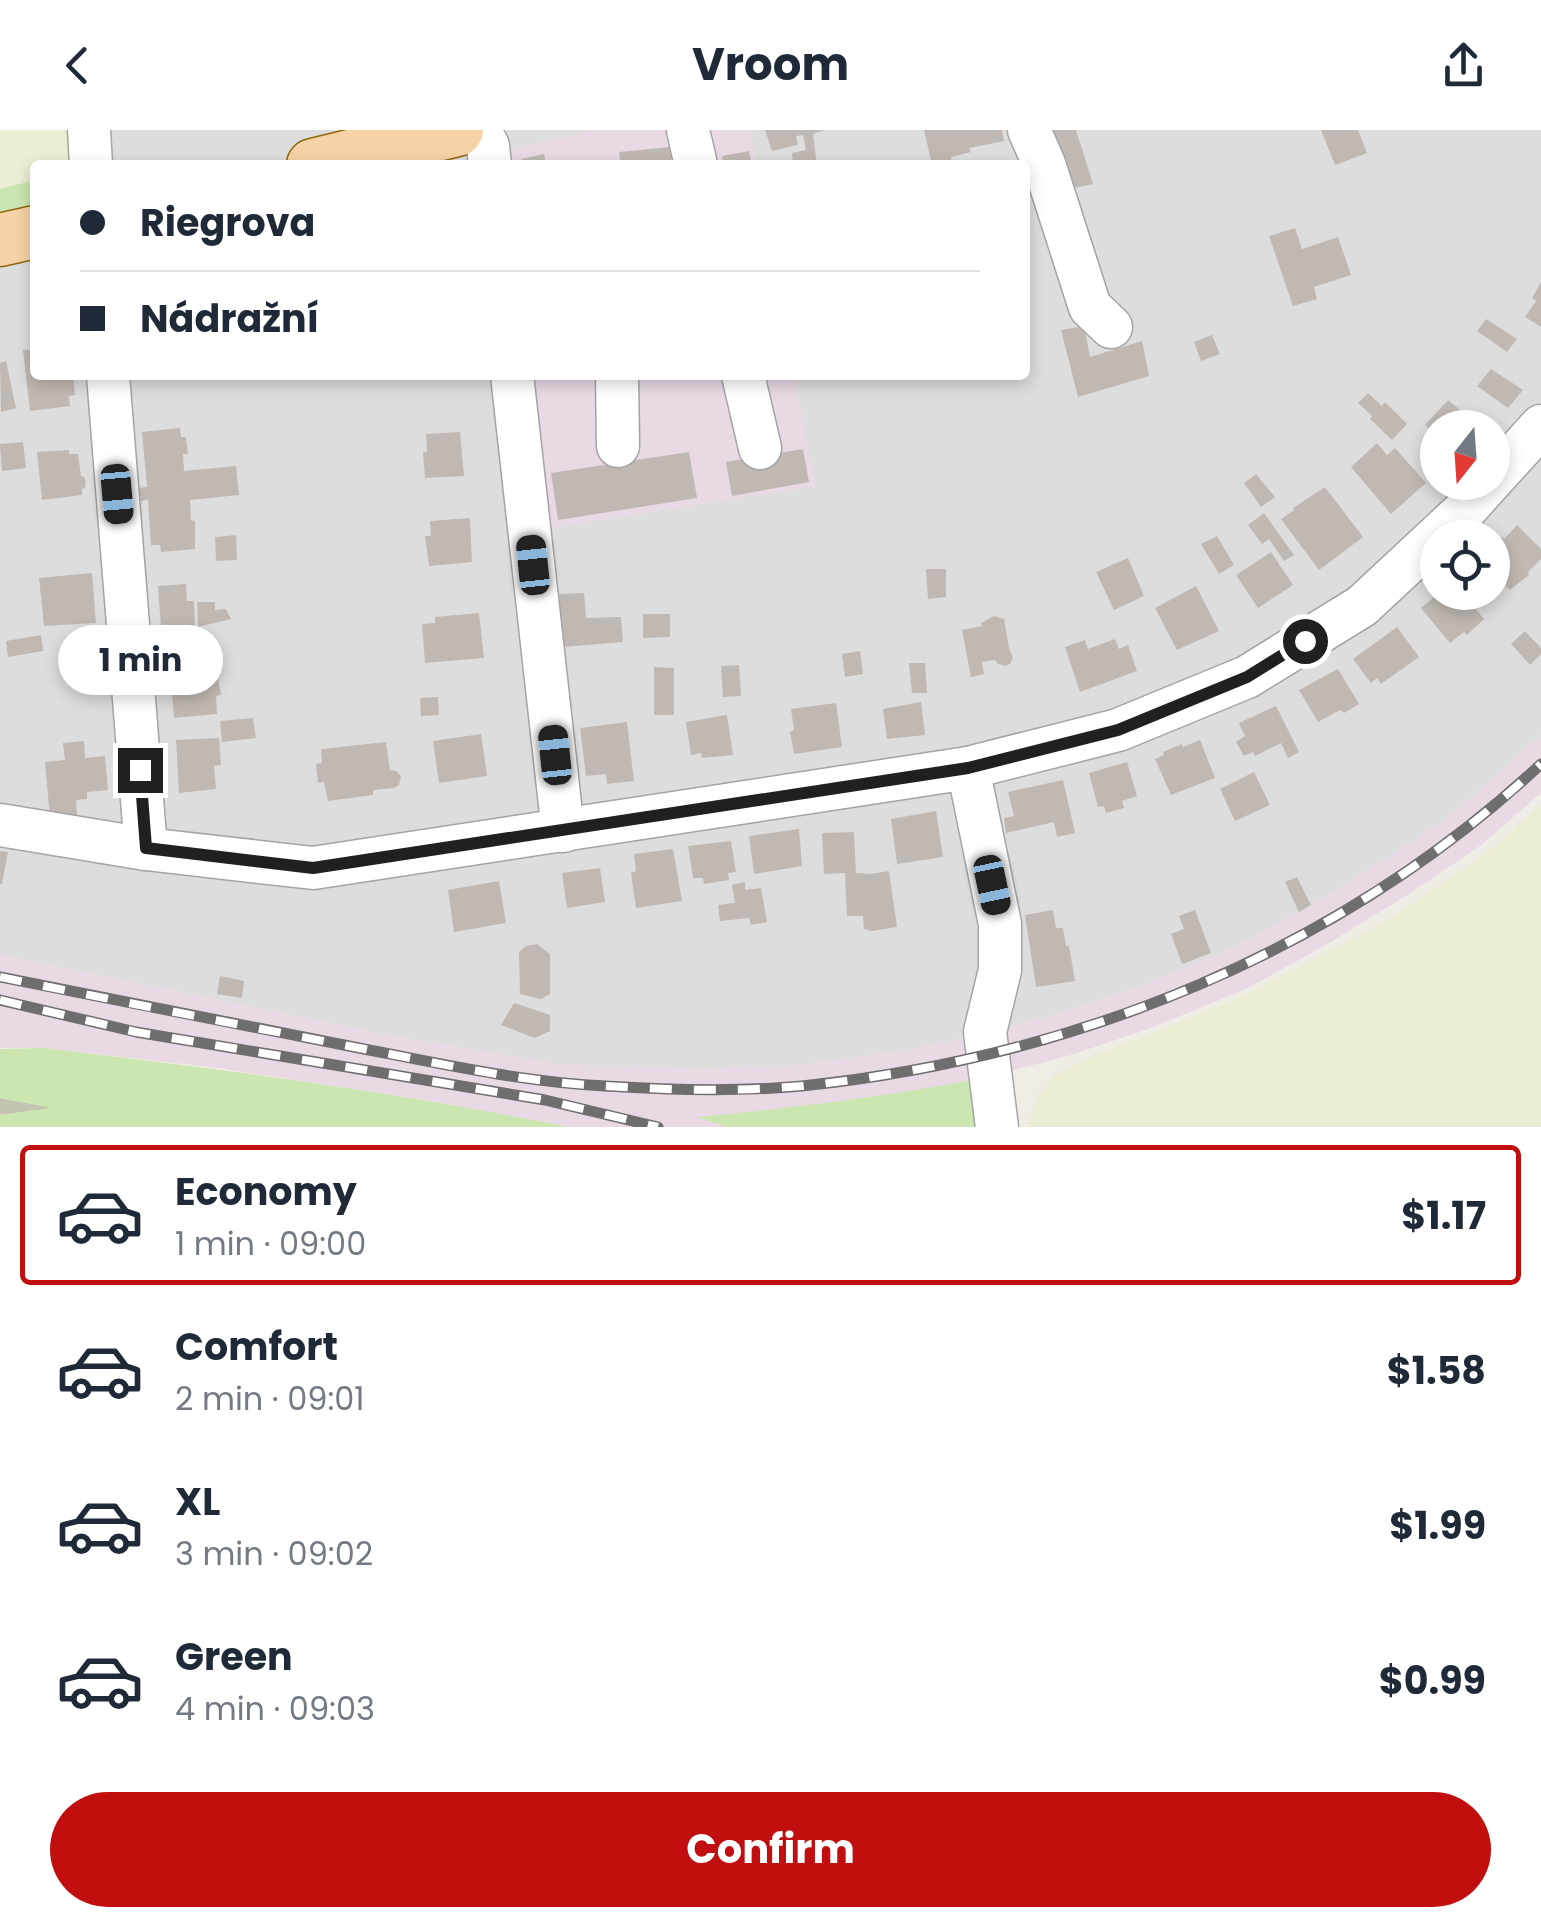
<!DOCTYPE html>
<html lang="en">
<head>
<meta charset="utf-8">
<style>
	:root { --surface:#fff; --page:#f6f6f7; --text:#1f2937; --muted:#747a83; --line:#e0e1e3; --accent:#c10e0e }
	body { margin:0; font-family:Poppins,sans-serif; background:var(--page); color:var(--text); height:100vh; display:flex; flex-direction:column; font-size:38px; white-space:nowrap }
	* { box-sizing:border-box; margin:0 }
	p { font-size:32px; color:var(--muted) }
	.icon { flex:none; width:55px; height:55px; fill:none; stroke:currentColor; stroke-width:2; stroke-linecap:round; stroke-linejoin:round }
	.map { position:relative; height:997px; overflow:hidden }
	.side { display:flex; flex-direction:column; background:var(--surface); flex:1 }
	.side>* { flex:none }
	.hud { position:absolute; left:30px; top:30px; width:1000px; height:220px; border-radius:10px; box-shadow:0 5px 15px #0003; display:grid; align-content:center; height:220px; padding:0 50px; background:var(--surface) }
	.needle { width:65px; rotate:197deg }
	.tools { position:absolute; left:1420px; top:280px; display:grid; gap:20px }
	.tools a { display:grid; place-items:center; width:90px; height:90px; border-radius:50%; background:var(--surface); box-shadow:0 5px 15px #0003; font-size:50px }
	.end { position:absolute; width:45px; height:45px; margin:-22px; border:12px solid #202020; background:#fff; box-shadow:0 0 0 5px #fff }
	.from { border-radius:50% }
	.bubble { position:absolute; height:70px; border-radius:35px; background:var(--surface); box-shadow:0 5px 15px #0003; font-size:32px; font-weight:700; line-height:70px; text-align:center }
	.car { position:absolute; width:30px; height:60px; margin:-30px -15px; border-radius:12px; box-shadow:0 0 8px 2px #0007; background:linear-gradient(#222 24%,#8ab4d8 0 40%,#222 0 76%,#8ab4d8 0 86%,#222 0) }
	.hud b { display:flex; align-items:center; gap:35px; height:95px; font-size:38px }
	.hud b+b { border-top:2px solid var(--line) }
	.hud i { width:25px; height:25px; background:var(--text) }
	ul { padding:18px 0 0; list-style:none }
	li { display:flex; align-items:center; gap:30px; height:140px; margin:0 20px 15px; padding:0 30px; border:5px solid transparent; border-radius:10px }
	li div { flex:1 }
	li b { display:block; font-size:38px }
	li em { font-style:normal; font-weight:700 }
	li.selected { border-color:var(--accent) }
	li>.icon { width:90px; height:90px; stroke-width:1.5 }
	.primary-button { display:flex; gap:20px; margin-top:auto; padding:20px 50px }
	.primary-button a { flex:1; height:115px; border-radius:60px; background:var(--accent); color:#fff; font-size:40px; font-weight:700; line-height:115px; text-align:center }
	header { display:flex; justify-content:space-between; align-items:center; height:130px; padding:0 50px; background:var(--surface); font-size:45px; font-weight:700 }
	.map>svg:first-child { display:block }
	.residential { fill:#dedddd; fill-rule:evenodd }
	.industrial { fill:#e8d9e5 }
	.construction { fill:#c4c4b3 }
	.farmland { fill:#ebedd4 }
	.grass { fill:#cbe6b0 }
	.building { fill:#c0b9b3 }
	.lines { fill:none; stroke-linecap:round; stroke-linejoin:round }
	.minor-casing { stroke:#a4a4a4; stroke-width:45 }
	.major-casing { stroke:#91650b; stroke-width:55 }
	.minor { stroke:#fff; stroke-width:42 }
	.major { stroke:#f6d3a6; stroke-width:52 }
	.rail-casing { stroke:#6e6e6e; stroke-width:11 }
	.rail { stroke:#fff; stroke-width:8; stroke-dasharray:22; stroke-linecap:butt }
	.route { stroke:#202020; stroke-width:12 }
</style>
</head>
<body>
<header><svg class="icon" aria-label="back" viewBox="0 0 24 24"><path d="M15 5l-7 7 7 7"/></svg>Vroom<svg class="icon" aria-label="share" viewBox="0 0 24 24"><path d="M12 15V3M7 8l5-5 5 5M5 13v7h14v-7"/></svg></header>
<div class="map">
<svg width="1541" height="997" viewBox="0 0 1541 997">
	<rect width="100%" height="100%" fill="#f0ede7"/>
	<path class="residential" d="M77,0H1541V605L1454,683L1386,729L1305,779L1228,820L1136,858L1058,884L980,905L898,922L798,935L703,939L555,934L383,904L0,825V85L35,77V245H1025V35H75ZM1438,298H1492V352H1438ZM1438,408H1492V462H1438Z"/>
	<g class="industrial">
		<polygon points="594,0 750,0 756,35 506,35 505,21"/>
		<polygon points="531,245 794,245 815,356 549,398"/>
		<polygon points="1541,605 1541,663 1480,716 1409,764 1326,815 1246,859 1151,898 1071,925 992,946 905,963 801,977 700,987 727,997 569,997 437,972 218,938 45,918 0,918 0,825 383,904 555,934 703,939 798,935 898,922 980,905 1058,884 1136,858 1228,820 1305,779 1386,729 1454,683"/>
	</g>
	<polygon class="construction" points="0,968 56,978 0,985"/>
	<g class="farmland">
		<polygon points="0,0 77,0 70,33 66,35 35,35 35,50 0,59"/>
		<polygon points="1541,675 1541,997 1027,997 1036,970 1052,947 1086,929 1236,869 1385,792 1486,723"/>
	</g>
	<g class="grass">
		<polygon points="35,50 35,77 0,84 0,59"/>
		<path d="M45,918C221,939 396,962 569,997H0V985L51,978L0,968V919Z"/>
		<path d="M977,949L983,997H727L697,987C791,978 884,967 977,949Z"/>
	</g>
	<g class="building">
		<polygon points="765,0 825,0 813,4 817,35 793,35 792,23 806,20 803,5 796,6 798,15 772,21"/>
		<polygon points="924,0 1002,0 1004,11 969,18 971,22 951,27 952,35 939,35 937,31 931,31"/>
		<polygon points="1048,0 1076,0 1093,54 1064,60"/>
		<polygon points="1321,0 1358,0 1367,23 1335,35"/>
		<polygon points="670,17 672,35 621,35 619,22"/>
		<polygon points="749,21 752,35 724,35 722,26"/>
		<polygon points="544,24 546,35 523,35 521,29"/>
		<polygon points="1295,98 1302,119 1338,107 1351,145 1314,157 1317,169 1293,176 1269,106"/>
		<polygon points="1541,152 1541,197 1525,187 1536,171 1532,168"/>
		<polygon points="1486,189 1517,209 1507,222 1477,201"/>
		<polygon points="1084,196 1090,227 1142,211 1149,246 1078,267 1061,200"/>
		<polygon points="1212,205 1220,224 1201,231 1194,212"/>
		<polygon points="35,219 35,245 73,245 75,265 69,266 70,276 30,281 23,220"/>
		<polygon points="6,231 16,278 1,282 0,233"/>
		<polygon points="1491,239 1523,260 1508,278 1477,256"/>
		<polygon points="1368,263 1382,276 1385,272 1407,294 1392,310 1370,289 1372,286 1358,273"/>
		<polygon points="1448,270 1482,298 1438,298 1438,306 1425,295"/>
		<polygon points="180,298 181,307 186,307 188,324 183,324 184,341 236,336 239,365 190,370 191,390 195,391 195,419 161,422 160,415 151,415 148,370 141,371 139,358 147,357 142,302"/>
		<polygon points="460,302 464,346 425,348 423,322 427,322 426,304"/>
		<polygon points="23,312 26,338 2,341 0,314"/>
		<polygon points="1377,313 1387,325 1395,318 1426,353 1391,384 1351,337"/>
		<polygon points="803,319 809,352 732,366 726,332"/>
		<polygon points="69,320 69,324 78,324 81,346 84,347 86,352 85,358 82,359 82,365 42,370 37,322"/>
		<polygon points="689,322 697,368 558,390 551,343"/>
		<polygon points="1256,344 1275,367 1261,377 1244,353"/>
		<polygon points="1325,357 1363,407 1319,440 1281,389 1294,380 1293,378"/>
		<polygon points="1264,383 1294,425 1284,431 1269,409 1262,414 1248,395"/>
		<polygon points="470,388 472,432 429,436 425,406 431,406 430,391"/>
		<polygon points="1517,395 1541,419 1541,429 1528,442 1529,445 1510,460 1492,442 1492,416 1501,407 1505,408"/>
		<polygon points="236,405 237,430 216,431 215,407"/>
		<polygon points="1217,406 1234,435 1219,444 1201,414"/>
		<polygon points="1271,422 1293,455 1258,478 1236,445"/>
		<polygon points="1128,428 1144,466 1114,480 1096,442"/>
		<polygon points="926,439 946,439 946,467 928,469"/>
		<polygon points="92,443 96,493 44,496 39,448"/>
		<polygon points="186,454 187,471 194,471 195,495 161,498 158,456"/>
		<polygon points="1196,456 1219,501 1177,520 1155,478"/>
		<polygon points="1440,462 1461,462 1484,489 1467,505 1464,502 1450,513 1421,478"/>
		<polygon points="584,463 586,488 621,487 623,512 563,517 559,464"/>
		<polygon points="197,472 215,472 215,480 226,479 231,489 198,497"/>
		<polygon points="479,483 484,528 425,533 422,494 435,493 435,487"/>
		<polygon points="643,484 670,484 670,507 643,508"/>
		<polygon points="994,486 1004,489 1009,518 1013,528 1010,534 1005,536 998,534 995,530 982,532 984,544 971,547 962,500 982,496 981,493"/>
		<polygon points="1397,497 1419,527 1381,554 1377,548 1371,553 1353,529"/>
		<polygon points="1525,501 1541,518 1541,524 1530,535 1511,514"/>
		<polygon points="41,505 43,521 8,527 6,511"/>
		<polygon points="1115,509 1119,519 1128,515 1137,541 1080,562 1065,517 1085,510 1088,519"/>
		<polygon points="860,521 863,544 845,547 842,524"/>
		<polygon points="909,533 925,533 927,563 912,563"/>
		<polygon points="739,535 741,566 723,567 721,536"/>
		<polygon points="216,537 221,565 216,566 217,584 174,588 170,541"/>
		<polygon points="654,537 674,538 674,585 654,585"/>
		<polygon points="1338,539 1359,574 1344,583 1340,580 1318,592 1299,560"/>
		<polygon points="438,567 439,585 421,586 420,568"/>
		<polygon points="921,572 925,605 887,609 883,579"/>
		<polygon points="836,573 842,617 794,624 790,602 794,600 791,579"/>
		<polygon points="1276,576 1299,622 1288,628 1281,613 1255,626 1253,622 1244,626 1236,612 1245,606 1239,593"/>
		<polygon points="727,585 733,625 702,628 701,623 691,625 686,592"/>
		<polygon points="253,588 256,608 222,612 220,591"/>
		<polygon points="627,592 634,651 607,654 606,644 586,646 580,598"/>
		<polygon points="481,604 487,646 439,653 433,611"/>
		<polygon points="219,608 221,635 214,636 216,659 179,663 176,610"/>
		<polygon points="1200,610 1215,648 1171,665 1155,629 1164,625 1163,622 1182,614 1183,617"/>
		<polygon points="84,611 85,628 105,626 108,660 87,662 87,669 76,670 77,685 50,687 45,632 65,630 63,613"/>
		<polygon points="386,612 390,640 396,641 401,646 399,655 394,658 373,660 373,665 328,671 324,652 318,653 316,634 322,633 321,619"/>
		<polygon points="1127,632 1137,666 1122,671 1124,678 1106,683 1104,676 1098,677 1089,643"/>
		<polygon points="1254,642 1270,675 1235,691 1220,659"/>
		<polygon points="1063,650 1075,703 1057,707 1054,692 1006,703 1004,688 1014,686 1008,662"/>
		<polygon points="936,681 943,727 897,734 891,689"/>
		<polygon points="799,699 802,736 754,744 749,706"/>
		<polygon points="854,702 856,743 870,744 889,741 897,797 872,801 864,799 863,786 847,786 845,743 824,744 822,703"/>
		<polygon points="731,711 736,742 728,743 729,750 704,754 703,748 693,748 688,716"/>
		<polygon points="673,719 682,771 636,778 631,743 636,741 634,724"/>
		<polygon points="0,721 8,722 2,754 0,754"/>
		<polygon points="600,738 605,772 567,778 562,743"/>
		<polygon points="1297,747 1311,775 1299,782 1285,752"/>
		<polygon points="499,751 506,793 454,802 448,760"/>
		<polygon points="745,752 745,760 761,758 767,792 751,795 749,788 720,791 718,775 735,773 732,755"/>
		<polygon points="1053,780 1056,798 1063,798 1066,816 1069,816 1075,851 1036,857 1025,785"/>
		<polygon points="1195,780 1211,823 1182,834 1171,804 1184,799 1179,786"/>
		<polygon points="537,814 550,824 550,864 541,869 520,864 519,822 526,816"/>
		<polygon points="220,846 244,851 242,868 217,864"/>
		<polygon points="514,873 550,885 550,901 535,908 501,895"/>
	</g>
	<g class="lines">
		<defs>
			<g id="minor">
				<polyline points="89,0 91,35"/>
				<polyline points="479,0 488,16 490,35"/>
				<polyline points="688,0 696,35"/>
				<polyline points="1029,0 1044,34 1090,177 1111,197"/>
				<polyline points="108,245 146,719"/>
				<polyline points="512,245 563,701"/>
				<polyline points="617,245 618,316"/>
				<polyline points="743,245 760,318"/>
				<polyline points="1492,350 1541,296"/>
				<polyline points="968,638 1000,794 1000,840 985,902 997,997"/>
				<polyline points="0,695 146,719 313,738 968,638 1118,600 1247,547 1362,476 1465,380 1490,352"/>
			</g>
			<g id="major">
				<polyline points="313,35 457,0"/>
				<polyline points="0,110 35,102"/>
			</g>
		</defs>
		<use href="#minor" class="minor-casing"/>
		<use href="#major" class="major-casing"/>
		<use href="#minor" class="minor"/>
		<use href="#major" class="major"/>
		<defs>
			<g id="rail">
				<path d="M0,847C118,871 236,894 354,917C437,933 521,952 605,956C670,960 737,962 802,956C1074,928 1340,822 1541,634"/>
				<polyline points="0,870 136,902 545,970 658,997"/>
			</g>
		</defs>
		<use href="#rail" class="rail-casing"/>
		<use href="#rail" class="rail"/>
	</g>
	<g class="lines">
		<polyline class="route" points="140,640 146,718 313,738 968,638 1118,600 1247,547 1305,511"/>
	</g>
</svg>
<div class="tools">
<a><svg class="needle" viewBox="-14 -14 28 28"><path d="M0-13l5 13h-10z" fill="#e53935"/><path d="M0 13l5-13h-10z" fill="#747a83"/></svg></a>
<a><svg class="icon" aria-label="locate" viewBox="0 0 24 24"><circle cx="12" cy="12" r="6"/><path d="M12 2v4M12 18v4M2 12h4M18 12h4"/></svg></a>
</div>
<i class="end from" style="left:1305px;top:511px"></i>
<i class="end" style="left:140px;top:640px"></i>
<div class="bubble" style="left:58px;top:495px;width:165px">1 min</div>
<i class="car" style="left:117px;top:364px;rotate:175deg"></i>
<i class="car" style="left:533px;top:435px;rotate:354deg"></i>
<i class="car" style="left:555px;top:625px;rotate:354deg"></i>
<i class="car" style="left:992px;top:755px;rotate:168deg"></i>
<div class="hud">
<b><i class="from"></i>Riegrova</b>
<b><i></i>Nádražní</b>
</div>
</div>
<section class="side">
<ul>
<li class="selected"><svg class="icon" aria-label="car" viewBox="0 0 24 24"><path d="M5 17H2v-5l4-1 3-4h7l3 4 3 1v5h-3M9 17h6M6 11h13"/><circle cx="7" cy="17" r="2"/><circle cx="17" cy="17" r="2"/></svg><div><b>Economy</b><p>1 min · 09:00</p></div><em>$1.17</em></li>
<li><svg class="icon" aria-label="car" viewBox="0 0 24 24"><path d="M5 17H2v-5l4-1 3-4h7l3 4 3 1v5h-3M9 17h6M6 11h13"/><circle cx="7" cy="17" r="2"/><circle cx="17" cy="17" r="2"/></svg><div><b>Comfort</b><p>2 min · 09:01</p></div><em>$1.58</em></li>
<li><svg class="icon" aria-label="car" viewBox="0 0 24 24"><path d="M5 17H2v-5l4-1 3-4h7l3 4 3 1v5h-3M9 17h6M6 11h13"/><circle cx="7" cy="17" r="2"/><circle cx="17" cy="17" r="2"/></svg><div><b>XL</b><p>3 min · 09:02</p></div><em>$1.99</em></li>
<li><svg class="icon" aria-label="car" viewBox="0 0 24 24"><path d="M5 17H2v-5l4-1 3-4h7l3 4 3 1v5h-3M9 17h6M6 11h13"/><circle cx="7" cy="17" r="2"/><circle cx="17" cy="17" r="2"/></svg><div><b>Green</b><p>4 min · 09:03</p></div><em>$0.99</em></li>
</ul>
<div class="primary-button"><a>Confirm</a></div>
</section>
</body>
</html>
